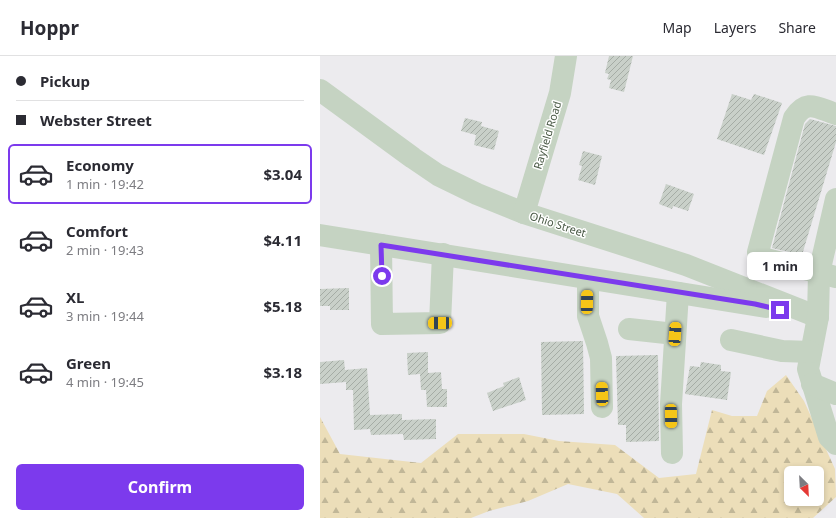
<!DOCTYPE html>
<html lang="en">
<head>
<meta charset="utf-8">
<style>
	:root { --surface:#fff; --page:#f7f7f7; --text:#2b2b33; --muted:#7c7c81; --line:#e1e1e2; --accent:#7c3aed }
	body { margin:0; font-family:"Noto Sans",sans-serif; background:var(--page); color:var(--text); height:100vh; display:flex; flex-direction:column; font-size:15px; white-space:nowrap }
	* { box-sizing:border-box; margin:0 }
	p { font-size:13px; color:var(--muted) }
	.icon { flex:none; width:22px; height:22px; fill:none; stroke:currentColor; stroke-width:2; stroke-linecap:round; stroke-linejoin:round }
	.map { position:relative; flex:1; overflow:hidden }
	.side { display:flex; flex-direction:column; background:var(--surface); width:320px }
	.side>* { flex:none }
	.banner { display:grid; align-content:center; height:88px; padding:0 16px; background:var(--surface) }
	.needle { width:26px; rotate:156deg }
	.buttons { position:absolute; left:464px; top:410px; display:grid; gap:8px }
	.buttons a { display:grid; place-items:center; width:40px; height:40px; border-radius:6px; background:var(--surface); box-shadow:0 2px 6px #0003; font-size:20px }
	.end { position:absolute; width:18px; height:18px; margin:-9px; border:5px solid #7c3aed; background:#fff; box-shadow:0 0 0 2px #fff }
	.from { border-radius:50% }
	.bubble { position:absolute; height:28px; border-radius:6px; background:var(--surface); box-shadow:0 2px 6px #0003; font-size:13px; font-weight:700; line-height:28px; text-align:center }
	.car { position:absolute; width:12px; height:24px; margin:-12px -6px; border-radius:5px; box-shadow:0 0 3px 1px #0007; background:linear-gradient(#f5c518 24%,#345 0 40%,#f5c518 0 76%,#345 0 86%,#f5c518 0) }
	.banner b { display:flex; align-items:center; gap:14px; height:38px; font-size:15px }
	.banner b+b { border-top:1px solid var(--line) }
	.banner i { width:10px; height:10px; background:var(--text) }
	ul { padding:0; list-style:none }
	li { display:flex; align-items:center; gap:12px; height:60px; margin:0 8px 6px; padding:0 8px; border:2px solid transparent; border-radius:6px }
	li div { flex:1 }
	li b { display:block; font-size:15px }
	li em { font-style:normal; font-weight:700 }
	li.on { border-color:var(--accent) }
	li>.icon { width:36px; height:36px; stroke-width:1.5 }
	.cta { display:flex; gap:8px; margin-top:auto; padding:8px 16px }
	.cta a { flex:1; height:46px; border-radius:6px; background:var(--accent); color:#fff; font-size:16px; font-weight:700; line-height:46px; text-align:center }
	header { display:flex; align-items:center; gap:24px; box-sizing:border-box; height:56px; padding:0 20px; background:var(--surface); border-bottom:1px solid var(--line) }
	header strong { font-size:19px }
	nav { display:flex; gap:22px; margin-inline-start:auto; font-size:14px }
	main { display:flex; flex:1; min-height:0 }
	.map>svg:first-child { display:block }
	.forest { fill:url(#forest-firs); fill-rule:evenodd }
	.building { fill:url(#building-hatch) }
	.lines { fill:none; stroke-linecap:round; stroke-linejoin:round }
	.minor { stroke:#c5d3c2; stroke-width:22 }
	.route { stroke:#7c3aed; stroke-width:5 }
	.labels { text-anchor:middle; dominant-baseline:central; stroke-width:3; stroke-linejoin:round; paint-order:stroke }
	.street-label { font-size:11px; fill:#485844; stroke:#fff }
</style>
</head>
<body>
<header>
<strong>Hoppr</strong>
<nav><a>Map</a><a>Layers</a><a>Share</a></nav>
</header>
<main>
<section class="side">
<div class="banner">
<b><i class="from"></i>Pickup</b>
<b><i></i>Webster Street</b>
</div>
<ul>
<li class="on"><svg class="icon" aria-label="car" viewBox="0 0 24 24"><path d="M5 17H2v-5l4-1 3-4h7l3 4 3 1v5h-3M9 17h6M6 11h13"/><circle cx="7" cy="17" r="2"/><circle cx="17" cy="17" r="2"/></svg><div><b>Economy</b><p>1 min · 19:42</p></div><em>$3.04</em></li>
<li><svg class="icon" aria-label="car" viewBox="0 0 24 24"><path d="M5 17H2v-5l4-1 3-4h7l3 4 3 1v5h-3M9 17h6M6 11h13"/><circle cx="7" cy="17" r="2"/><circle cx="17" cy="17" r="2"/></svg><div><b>Comfort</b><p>2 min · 19:43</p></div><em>$4.11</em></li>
<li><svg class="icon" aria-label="car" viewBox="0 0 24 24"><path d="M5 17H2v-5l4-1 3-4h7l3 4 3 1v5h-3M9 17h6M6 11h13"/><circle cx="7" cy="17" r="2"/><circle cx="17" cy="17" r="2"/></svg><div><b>XL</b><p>3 min · 19:44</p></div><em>$5.18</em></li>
<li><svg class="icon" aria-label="car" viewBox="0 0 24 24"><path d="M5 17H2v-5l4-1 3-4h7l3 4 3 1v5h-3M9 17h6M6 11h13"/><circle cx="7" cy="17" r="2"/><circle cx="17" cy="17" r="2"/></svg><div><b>Green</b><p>4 min · 19:45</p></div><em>$3.18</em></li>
</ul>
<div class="cta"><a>Confirm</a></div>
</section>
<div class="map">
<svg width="516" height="462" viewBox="0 0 516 462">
	<defs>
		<pattern id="forest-firs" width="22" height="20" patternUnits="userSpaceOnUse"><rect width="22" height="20" fill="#ecdeb9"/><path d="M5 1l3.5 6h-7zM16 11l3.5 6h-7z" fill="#c1b798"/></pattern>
		<pattern id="building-hatch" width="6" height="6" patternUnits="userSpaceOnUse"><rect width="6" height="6" fill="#c9d0c9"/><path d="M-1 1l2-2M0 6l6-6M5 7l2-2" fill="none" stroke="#a5aca5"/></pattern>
	</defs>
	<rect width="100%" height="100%" fill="#ecebee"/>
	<path class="forest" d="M466,319L484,345L515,413L516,441L493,462H324L297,438L248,428L208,445L169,455L151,462H0V361L20,398L101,407L138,378H204L239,385L295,389L339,422L376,418L392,354L412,360H437L447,335ZM471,417H497V443H471Z"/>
	<g class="building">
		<polygon points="289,0 313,0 304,36 289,32 291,24 287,23 289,18 285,17"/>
		<polygon points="412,38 431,44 434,38 462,47 444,99 397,83"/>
		<polygon points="145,62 162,66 161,70 179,75 174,94 154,89 156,79 141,75"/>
		<polygon points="490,63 516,70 516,86 482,199 452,192 485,68"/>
		<polygon points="263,95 282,100 275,129 258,124 262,110 259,109"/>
		<polygon points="346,128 374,138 368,155 353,150 352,153 339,148"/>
		<polygon points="29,232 29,254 10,254 10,250 0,250 0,233"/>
		<polygon points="263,285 264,358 222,359 221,286"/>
		<polygon points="108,296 108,317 121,316 122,333 127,333 127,351 107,351 106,334 101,334 100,318 88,319 87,297"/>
		<polygon points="338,299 339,385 306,386 306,369 298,369 296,300"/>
		<polygon points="24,304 25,314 47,312 50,359 82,358 82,364 116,363 116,383 84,384 83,378 51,379 50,373 34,374 33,334 26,334 26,326 0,328 0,306"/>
		<polygon points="381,306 401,309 401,315 411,316 407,344 365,338 370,310 380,311"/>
		<polygon points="199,321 206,344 173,355 167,337 184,330 183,327"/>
	</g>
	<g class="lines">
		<g class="minor">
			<polyline points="0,34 93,102 118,119 157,138 204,157 366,209 498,261"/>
			<path d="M516,58C497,52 487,42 474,62L438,196L439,201L516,221"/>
			<polyline points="516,143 499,217 498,261 488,313 509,381 516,388"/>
			<polyline points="204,157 240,37 246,0"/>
			<polyline points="0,179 446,251"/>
			<polyline points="61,189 62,268 120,267 123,198"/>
			<polyline points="268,223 268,260 277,287 281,302 282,351"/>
			<polyline points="309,273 355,278"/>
			<polyline points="411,284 462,295 491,296"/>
			<polyline points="492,328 516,338"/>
			<polyline points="352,397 351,348 358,237"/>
		</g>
	</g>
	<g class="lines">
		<polyline class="route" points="62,220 61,189 435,248 460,254"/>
	</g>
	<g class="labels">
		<g class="street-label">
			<text transform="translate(227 79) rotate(-73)">Rayfield Road</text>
			<text transform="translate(238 168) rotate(18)">Ohio Street</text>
		</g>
	</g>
</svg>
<div class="buttons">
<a><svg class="needle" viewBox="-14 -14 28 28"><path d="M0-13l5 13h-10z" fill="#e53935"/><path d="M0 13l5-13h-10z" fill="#7c7c81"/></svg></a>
</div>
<i class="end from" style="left:62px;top:220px"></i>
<i class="end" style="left:460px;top:254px"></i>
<div class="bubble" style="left:427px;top:196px;width:66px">1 min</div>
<i class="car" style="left:267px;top:246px;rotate:1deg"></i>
<i class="car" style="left:120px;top:267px;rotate:269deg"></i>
<i class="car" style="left:355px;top:278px;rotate:4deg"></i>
<i class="car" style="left:282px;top:338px;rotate:358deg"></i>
<i class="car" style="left:351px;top:360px;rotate:179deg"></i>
</div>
</main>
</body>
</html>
